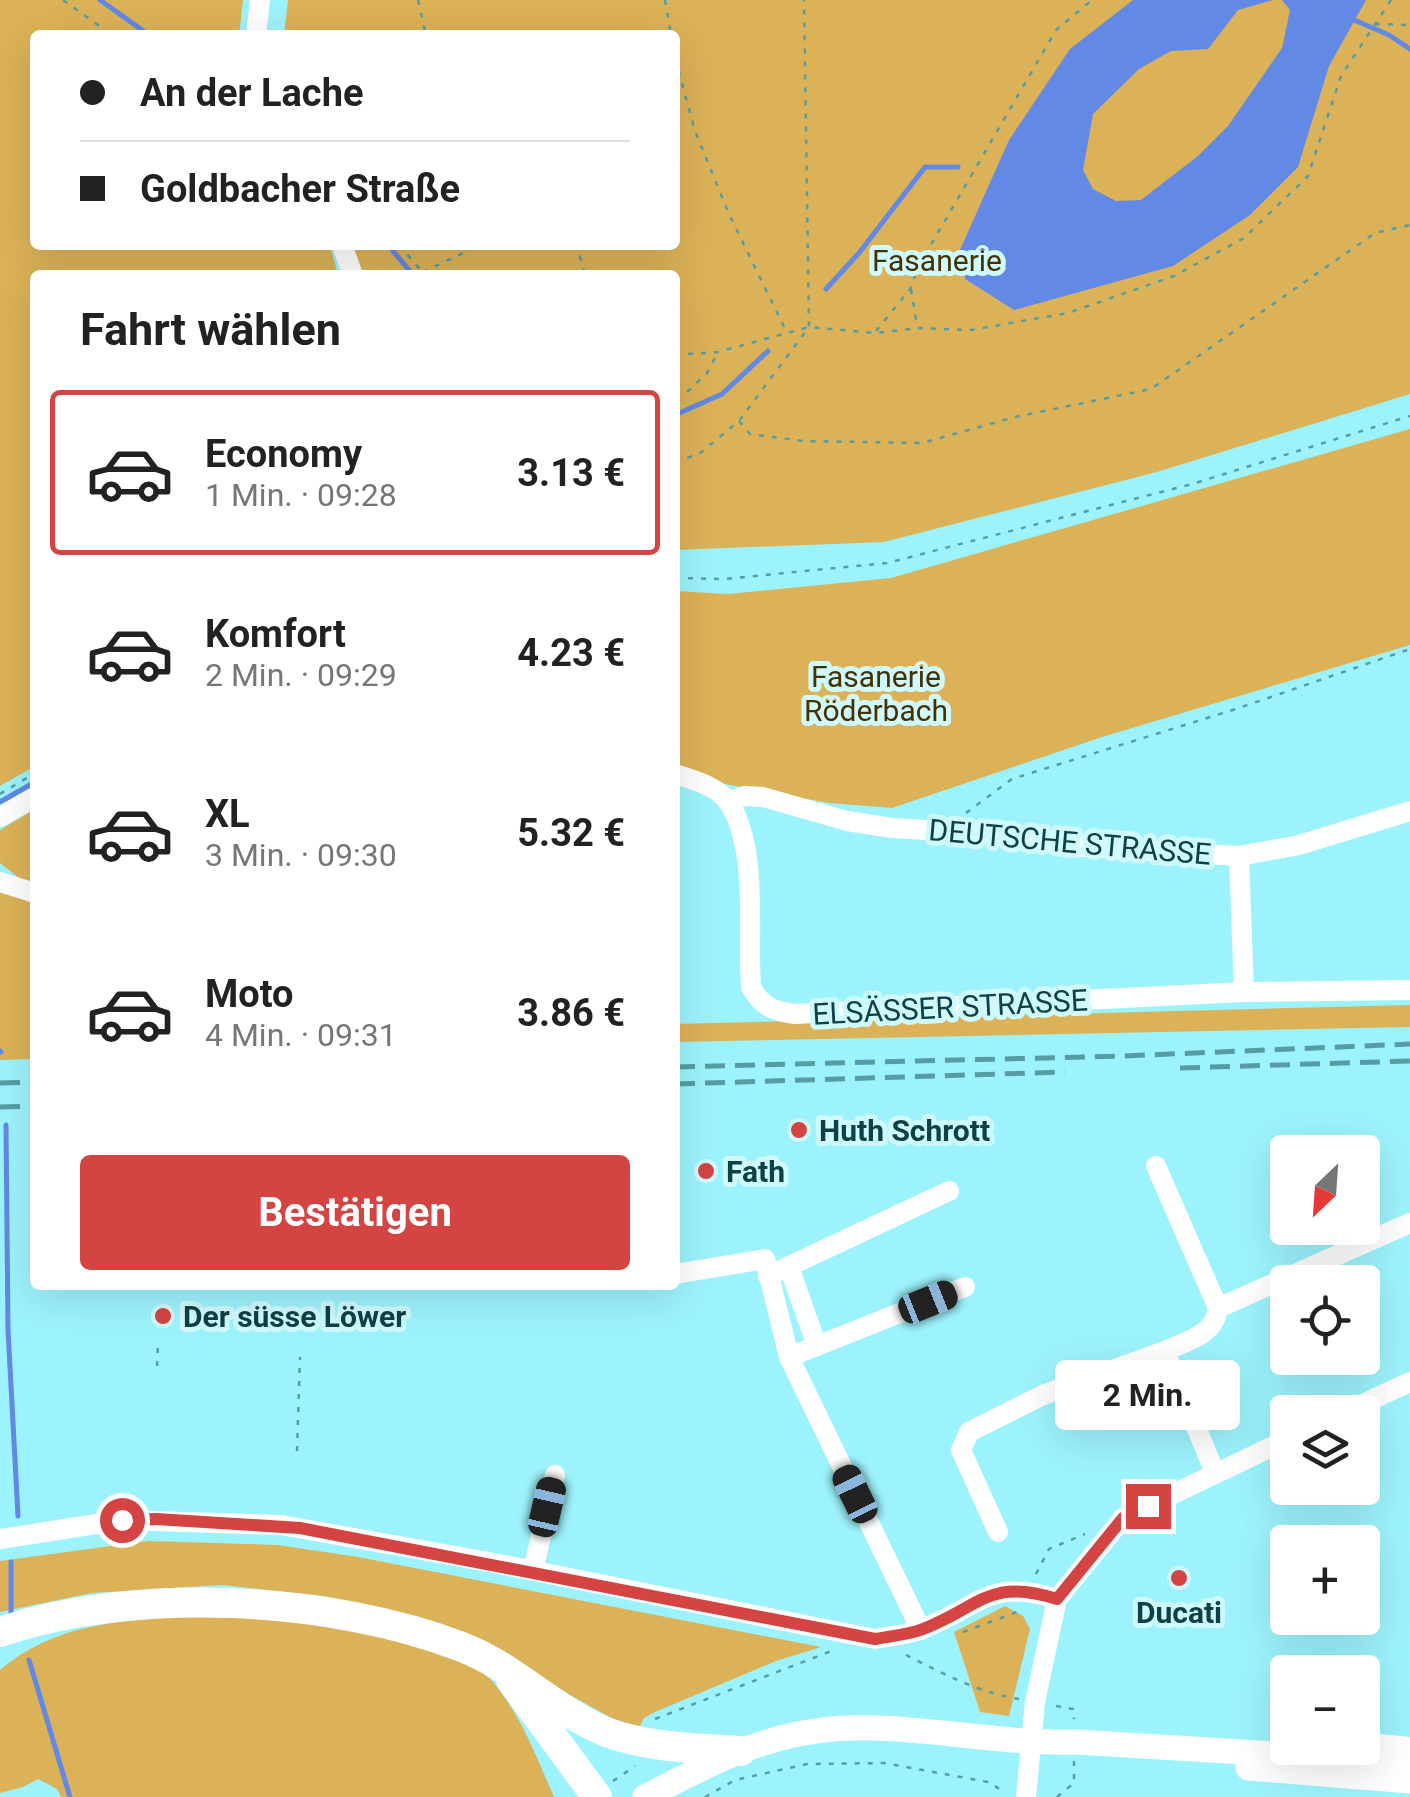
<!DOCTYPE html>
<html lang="de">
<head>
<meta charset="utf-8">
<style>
	:root { --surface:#fff; --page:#f6f6f6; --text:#222; --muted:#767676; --line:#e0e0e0; --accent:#d34443 }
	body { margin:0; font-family:Roboto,sans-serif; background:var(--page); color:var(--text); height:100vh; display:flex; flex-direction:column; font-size:38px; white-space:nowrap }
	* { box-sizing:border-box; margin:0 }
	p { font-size:32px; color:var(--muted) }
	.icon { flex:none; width:55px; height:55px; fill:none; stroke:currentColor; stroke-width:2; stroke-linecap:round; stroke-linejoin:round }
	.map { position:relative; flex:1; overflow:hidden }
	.sheet { position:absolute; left:30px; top:270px; width:650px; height:1020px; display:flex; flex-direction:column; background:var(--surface); border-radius:10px; box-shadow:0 10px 40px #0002 }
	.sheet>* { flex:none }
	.top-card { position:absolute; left:30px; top:30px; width:650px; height:220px; border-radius:10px; box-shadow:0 10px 40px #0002; display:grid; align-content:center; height:220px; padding:0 50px; background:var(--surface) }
	.needle { width:65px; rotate:205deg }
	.buttons { position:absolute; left:1270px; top:1135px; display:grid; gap:20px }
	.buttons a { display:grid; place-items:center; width:110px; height:110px; border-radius:10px; background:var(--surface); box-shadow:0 10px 40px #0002; font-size:50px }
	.end { position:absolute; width:45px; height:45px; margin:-22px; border:12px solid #d34443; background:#fff; box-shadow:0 0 0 5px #fff }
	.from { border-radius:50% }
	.bubble { position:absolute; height:70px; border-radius:10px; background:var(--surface); box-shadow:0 10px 40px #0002; font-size:32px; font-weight:700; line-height:70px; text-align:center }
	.car { position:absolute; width:30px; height:60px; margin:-30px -15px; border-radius:12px; box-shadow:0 0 8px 2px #0007; background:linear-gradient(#222 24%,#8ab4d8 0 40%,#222 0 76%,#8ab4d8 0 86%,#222 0) }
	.top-card b { display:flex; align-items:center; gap:35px; height:95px; font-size:38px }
	.top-card b+b { border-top:2px solid var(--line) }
	.top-card i { width:25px; height:25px; background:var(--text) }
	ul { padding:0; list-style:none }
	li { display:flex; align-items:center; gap:30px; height:165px; margin:0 20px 15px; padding:0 30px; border:5px solid transparent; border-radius:10px }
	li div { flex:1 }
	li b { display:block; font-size:38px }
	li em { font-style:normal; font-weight:700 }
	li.active { border-color:var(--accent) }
	li>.icon { width:90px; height:90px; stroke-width:1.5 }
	h2 { padding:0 50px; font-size:45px; line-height:120px }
	.primary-button { display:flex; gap:20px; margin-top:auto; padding:20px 50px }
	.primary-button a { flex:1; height:115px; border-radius:10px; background:var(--accent); color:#fff; font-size:40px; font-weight:700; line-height:115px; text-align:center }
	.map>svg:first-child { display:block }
	.green { fill:#dcb258 }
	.water { fill:#6189e5 }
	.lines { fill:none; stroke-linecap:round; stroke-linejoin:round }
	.stream { stroke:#6189e5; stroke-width:5 }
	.path { stroke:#579da4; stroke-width:2.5; stroke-dasharray:5 8; stroke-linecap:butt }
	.minor { stroke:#fff; stroke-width:20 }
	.major { stroke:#fff; stroke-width:25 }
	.highway { stroke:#fff; stroke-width:30 }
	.rail { stroke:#579ca4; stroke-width:5; stroke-dasharray:20 10; stroke-linecap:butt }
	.route { stroke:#d34443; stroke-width:12 }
	.poi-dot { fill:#d34443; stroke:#d0f9fd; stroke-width:4 }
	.labels { text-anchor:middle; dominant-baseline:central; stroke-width:10; stroke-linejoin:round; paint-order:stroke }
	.park-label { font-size:30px; fill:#453100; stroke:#d0f9fd }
	.street-label { font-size:30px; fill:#0d4146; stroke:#d0f9fd }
	.poi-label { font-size:30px; font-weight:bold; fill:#0d4146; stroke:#d0f9fd; text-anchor:start }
</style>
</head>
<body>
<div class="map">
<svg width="1410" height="1797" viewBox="0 0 1410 1797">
	<rect width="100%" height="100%" fill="#9df3fd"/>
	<g class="green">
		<polygon points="0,0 243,0 239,35 35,35 35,245 330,245 338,275 35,275 35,766 0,786"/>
		<polygon points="288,0 1410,0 1410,394 1157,472 884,542 675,550 675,275 363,275 353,245 675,245 675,35 284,35"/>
		<polygon points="1410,429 1410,645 1102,737 892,808 829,803 725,784 675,765 675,591 728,594 891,578"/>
		<polygon points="35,809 35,1059 0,1060 0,889 31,887 0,863 0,830"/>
		<polygon points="1410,1005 1410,1027 675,1042 675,1024"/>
		<polygon points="148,1541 278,1545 358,1557 821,1647 776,1661 655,1712 644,1718 639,1728 619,1722 570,1695 494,1646 438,1623 324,1596 222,1585 92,1593 0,1612 0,1561"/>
		<polygon points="1005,1606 1023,1616 1030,1629 1009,1716 980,1712 954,1632"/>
		<path d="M221,1615C287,1620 449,1630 493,1682C521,1715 537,1758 554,1797H61L57,1789L38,1779L23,1787L0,1793V1670C62,1617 144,1619 221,1615Z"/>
	</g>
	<polygon class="water" points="1133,0 1273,0 1238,10 1208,49 1171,51 1139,69 1093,114 1083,170 1093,189 1116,201 1141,200 1198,156 1228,126 1282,48 1290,10 1282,0 1366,0 1329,66 1298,167 1250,215 1173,266 1014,310 965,279 960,250 1009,140 1070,49"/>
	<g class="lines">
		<g class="stream">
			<polyline points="100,0 149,35"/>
			<polyline points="1352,16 1354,20 1389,35 1410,49"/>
			<polyline points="388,245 413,275"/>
			<polyline points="826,289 859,253 925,167 958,167"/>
			<polyline points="675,415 722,394 768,351"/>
			<polyline points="0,802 35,782"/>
			<polyline points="0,1051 1,1052"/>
			<polyline points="6,1125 8,1330 18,1516"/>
			<polyline points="11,1562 11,1612"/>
			<polyline points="29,1660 70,1797"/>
		</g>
		<g class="path">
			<polyline points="63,0 112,35"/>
			<polyline points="418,0 426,35"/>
			<polyline points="665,0 671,35"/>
			<polyline points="1375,24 1410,25"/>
			<polyline points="675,58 695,131 729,214 787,333"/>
			<polyline points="399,245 425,275"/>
			<polyline points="573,245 578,250 585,275"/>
			<polyline points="423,272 480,245"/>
			<polyline points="911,289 917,326"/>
			<polyline points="876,331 911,288 918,267 1056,30 1092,0"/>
			<polyline points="675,355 718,352 809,327 875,333 918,328 971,330 1068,313 1174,276 1244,238 1308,176 1341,76 1391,0"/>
			<polyline points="675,394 685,394 707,373 717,354"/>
			<polyline points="739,421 750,434 803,441 922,443 1015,417 1151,389 1375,233 1410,225"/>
			<polyline points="675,462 699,454 739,421 809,327 804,0"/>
			<polyline points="675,578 724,579 887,563 1192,484 1410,416"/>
			<polyline points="0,794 35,773"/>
			<polyline points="966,813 1012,779 1236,709 1410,649"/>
			<polyline points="157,1366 158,1344"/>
			<polyline points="297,1451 300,1357"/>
			<polyline points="1036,1574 1049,1549 1085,1534"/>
			<polyline points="963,1632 1017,1612"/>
			<path d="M906,1655C942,1673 979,1693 1019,1699"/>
			<polyline points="1056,1706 1073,1709 1074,1719"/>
			<polyline points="655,1719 834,1650"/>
			<polyline points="613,1781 635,1766"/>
			<polyline points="705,1797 735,1780 807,1764 884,1763 988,1782 1006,1793"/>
			<polyline points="1057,1797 1074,1783 1074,1761"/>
		</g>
		<g class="minor">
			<polyline points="256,35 260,0"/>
			<polyline points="342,245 353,275"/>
			<path d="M675,774C693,780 718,786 729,803C759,849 747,933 751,987C762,1007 773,1011 795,1014L1244,992L1410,990"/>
			<polyline points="729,802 744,796 763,797 847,821 892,828 995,834 1070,846 1239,856 1299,845 1410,811"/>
			<polyline points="0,817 35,797"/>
			<polyline points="1239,856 1244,992"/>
			<polyline points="0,882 35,893"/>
			<path d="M1156,1166L1218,1308C1215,1335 1187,1341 1165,1351L1215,1473"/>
			<polyline points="789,1267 817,1346"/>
			<polyline points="675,1274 765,1259 789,1357 921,1630"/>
			<polyline points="768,1276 949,1191"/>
			<polyline points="1218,1308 1410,1223"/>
			<polyline points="789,1357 965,1287"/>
			<polyline points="1345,1412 1410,1382"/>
			<polyline points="998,1532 961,1450 969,1432 1043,1395 1165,1351"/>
			<path d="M0,1539L122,1520L281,1525L494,1563L875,1639C890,1636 908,1635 922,1629C979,1607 990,1577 1057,1599"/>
			<polyline points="533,1571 555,1475"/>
			<polyline points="1362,1746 1370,1743 1410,1747"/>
			<polyline points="1026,1797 1035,1702 1057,1599 1123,1518 1288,1439"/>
		</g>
		<g class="major">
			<polyline points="1248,1768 1410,1781"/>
			<path d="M645,1797C700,1769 754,1739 816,1731C897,1719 991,1745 1076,1742L1410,1762"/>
		</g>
		<g class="highway">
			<path d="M0,1632C134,1586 331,1596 462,1647C514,1667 555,1711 606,1732C649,1748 696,1748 741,1751"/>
			<polyline points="511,1680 597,1797"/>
		</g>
		<g class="rail">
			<polyline points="675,1067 1122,1056 1410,1044"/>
			<polyline points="1180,1068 1410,1061"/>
			<polyline points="0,1083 35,1082"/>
			<polyline points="675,1084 1065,1072"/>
			<polyline points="0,1107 35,1106"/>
		</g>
	</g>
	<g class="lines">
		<path class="route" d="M122,1520L156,1519L300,1528L875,1639C890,1636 908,1635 923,1629C980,1607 989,1577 1057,1599L1123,1518L1148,1506"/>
	</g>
	<g class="poi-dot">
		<circle cx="799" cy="1130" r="10"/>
		<circle cx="706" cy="1171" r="10"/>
		<circle cx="163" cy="1316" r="10"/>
		<circle cx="1179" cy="1578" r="10"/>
	</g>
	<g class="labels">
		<g class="park-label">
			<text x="937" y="260">Fasanerie</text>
			<text x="876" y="676">Fasanerie<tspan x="876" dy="34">Röderbach</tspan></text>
		</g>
		<g class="street-label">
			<text transform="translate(1070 842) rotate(5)">DEUTSCHE STRASSE</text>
			<text transform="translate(950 1007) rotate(-3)">ELSÄSSER STRASSE</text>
		</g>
		<g class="poi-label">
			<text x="819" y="1130">Huth Schrott</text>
			<text x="726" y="1171">Fath</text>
			<text x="183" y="1316">Der süsse Löwer</text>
			<text x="1179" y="1612" text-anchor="middle">Ducati</text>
		</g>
	</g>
</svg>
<div class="buttons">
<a><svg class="needle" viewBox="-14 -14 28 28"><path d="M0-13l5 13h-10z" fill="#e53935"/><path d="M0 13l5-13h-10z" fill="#767676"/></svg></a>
<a><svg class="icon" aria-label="locate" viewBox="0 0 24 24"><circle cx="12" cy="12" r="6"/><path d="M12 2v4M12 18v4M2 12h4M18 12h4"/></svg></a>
<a><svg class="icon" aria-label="layers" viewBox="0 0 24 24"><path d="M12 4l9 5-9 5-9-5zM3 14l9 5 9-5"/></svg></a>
<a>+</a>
<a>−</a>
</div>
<i class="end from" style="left:122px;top:1520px"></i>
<i class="end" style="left:1148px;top:1506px"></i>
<div class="bubble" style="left:1055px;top:1360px;width:185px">2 Min.</div>
<i class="car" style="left:928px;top:1302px;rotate:68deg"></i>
<i class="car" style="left:855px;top:1494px;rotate:334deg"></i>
<i class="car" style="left:547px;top:1507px;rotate:13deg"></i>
<div class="top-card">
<b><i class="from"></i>An der Lache</b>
<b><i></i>Goldbacher Straße</b>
</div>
<section class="sheet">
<h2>Fahrt wählen</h2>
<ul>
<li class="active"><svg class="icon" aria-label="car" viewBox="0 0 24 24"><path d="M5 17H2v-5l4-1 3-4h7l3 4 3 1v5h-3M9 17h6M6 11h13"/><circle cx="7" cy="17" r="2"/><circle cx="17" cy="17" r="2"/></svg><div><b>Economy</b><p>1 Min. · 09:28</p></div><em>3.13 €</em></li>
<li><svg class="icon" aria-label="car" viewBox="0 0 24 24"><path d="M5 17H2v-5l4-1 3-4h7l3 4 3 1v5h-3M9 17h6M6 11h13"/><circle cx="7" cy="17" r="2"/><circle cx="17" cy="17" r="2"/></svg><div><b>Komfort</b><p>2 Min. · 09:29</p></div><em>4.23 €</em></li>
<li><svg class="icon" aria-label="car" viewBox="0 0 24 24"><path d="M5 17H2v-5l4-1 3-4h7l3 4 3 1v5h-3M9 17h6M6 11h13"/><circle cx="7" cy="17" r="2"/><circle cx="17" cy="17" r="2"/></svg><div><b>XL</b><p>3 Min. · 09:30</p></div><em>5.32 €</em></li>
<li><svg class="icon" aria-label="car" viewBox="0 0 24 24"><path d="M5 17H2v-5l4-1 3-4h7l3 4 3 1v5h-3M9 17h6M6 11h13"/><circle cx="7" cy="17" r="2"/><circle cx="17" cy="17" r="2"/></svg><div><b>Moto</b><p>4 Min. · 09:31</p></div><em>3.86 €</em></li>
</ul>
<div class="primary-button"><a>Bestätigen</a></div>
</section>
</div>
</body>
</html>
